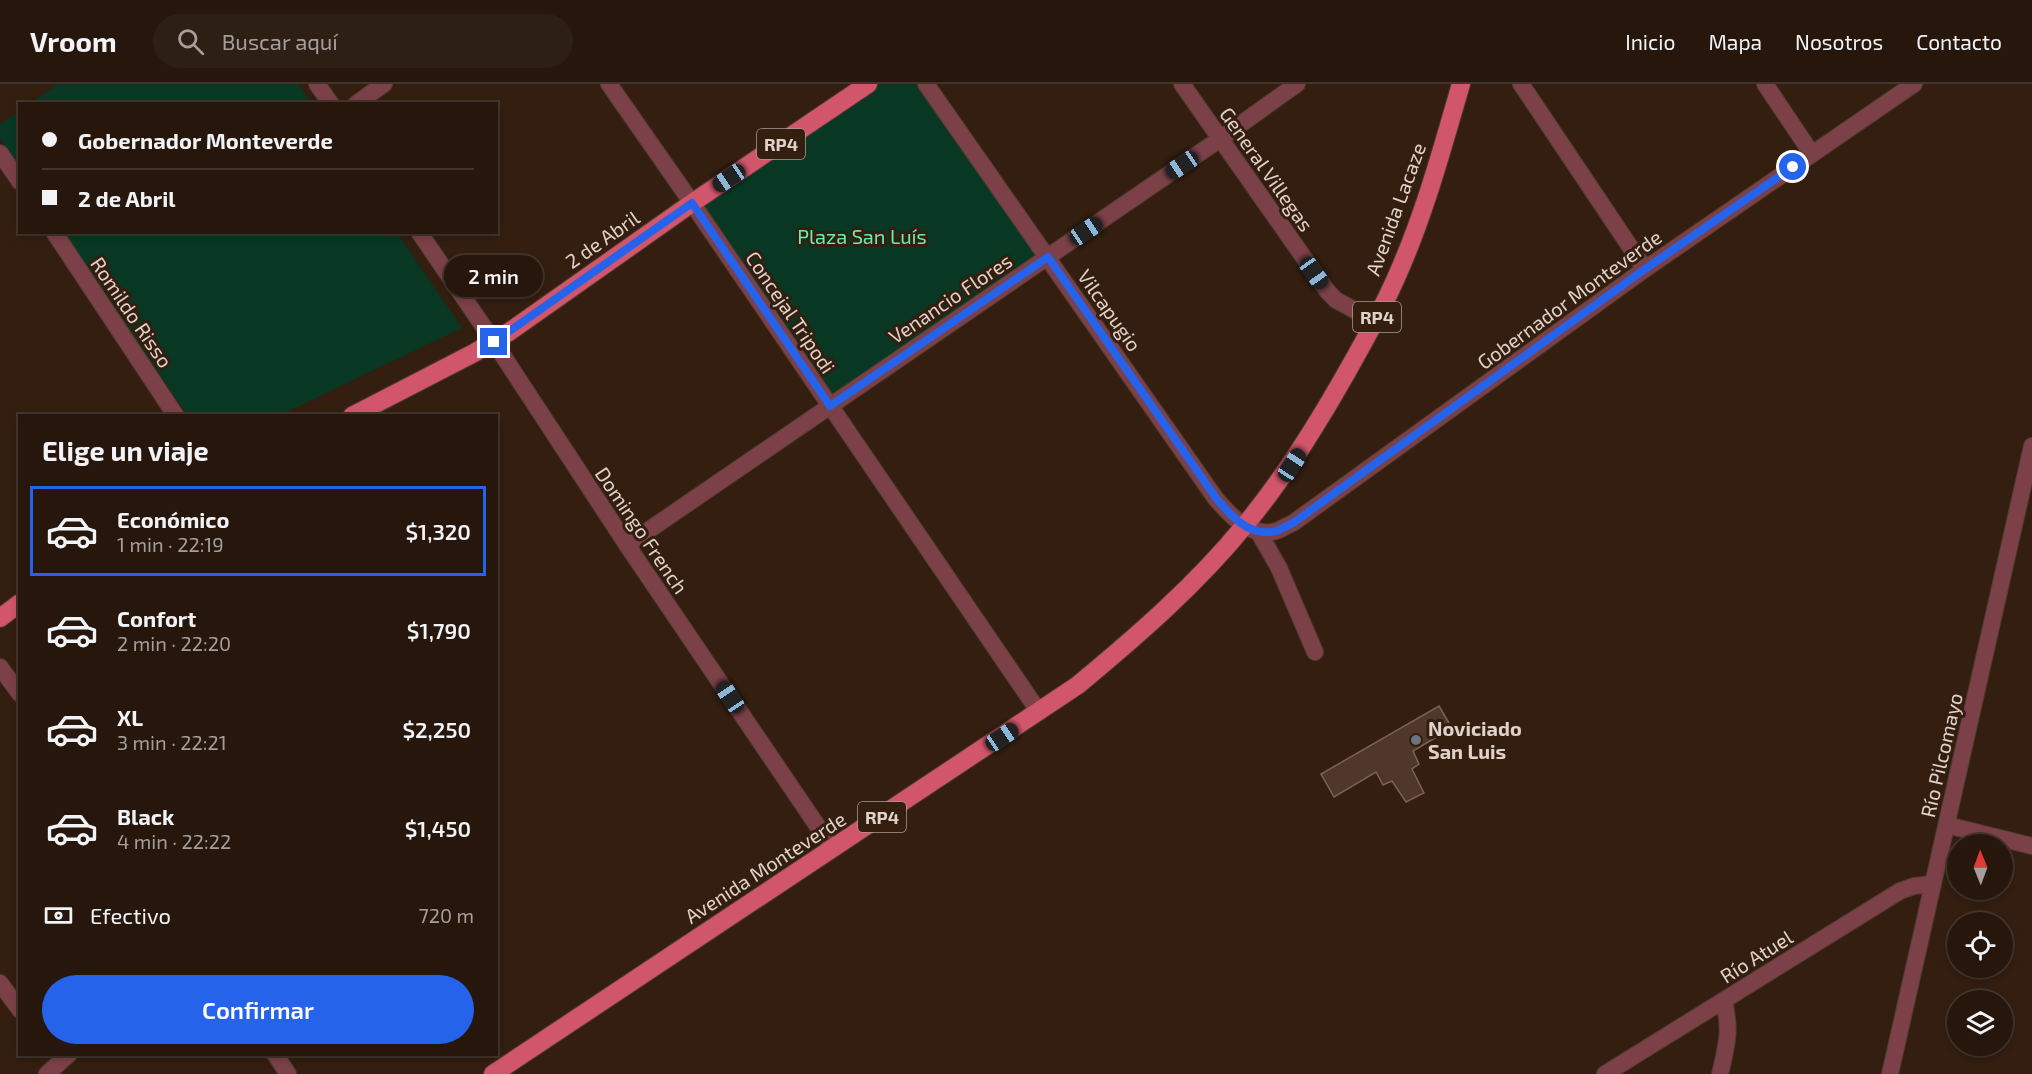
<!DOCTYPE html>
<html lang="es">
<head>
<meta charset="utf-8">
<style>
	:root { --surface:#26160c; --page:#2e1f15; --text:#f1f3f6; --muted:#a49f9d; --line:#42352d; --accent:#2563eb }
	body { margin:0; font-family:"Exo 2",sans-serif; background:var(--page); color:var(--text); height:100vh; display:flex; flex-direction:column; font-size:22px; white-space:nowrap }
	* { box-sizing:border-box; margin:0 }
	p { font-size:20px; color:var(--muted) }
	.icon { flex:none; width:33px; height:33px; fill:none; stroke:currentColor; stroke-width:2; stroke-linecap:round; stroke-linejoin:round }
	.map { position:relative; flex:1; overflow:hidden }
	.drawer { position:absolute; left:18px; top:330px; width:480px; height:642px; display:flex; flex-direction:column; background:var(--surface); border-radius:0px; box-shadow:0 3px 9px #0003,0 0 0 2px var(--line) }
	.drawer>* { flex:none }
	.guide { position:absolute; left:18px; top:18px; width:480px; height:132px; border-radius:0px; box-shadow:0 3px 9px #0003,0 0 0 2px var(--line); display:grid; align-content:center; height:132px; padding:0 24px; background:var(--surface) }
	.needle { width:39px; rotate:359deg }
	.fabs { position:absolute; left:1947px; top:750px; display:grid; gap:12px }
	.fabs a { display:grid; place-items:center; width:66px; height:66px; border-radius:50%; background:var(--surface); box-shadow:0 3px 9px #0003,0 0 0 2px var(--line); font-size:30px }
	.end { position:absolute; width:27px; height:27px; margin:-14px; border:8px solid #2563eb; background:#fff; box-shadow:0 0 0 3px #fff }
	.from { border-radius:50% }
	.bubble { position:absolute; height:42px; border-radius:21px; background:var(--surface); box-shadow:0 3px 9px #0003,0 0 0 2px var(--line); font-size:20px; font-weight:600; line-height:42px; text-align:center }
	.car { position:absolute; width:18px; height:36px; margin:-18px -9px; border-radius:8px; box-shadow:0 0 4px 2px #0007; background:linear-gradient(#222 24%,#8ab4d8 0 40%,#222 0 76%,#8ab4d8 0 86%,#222 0) }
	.guide b { display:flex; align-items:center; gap:21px; height:57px; font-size:22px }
	.guide b+b { border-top:2px solid var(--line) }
	.guide i { width:15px; height:15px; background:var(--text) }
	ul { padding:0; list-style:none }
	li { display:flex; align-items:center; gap:18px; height:90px; margin:0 12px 9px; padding:0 12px; border:3px solid transparent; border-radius:0px }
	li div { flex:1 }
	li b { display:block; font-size:22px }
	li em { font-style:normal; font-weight:600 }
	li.active { border-color:var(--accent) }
	li>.icon { width:54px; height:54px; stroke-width:1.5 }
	h2 { padding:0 24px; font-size:27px; line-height:72px }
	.pay { display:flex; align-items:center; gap:15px; height:66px; padding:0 24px; font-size:22px }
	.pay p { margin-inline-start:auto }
	.button { display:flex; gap:12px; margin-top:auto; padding:12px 24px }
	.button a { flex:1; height:69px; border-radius:36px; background:var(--accent); color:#fff; font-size:24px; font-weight:600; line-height:69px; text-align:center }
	header { display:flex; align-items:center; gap:36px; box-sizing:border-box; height:84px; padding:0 30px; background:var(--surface); border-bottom:2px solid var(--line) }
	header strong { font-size:28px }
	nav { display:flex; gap:33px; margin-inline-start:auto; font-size:21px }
	.search { width:420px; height:54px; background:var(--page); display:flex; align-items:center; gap:15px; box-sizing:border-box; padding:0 21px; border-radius:33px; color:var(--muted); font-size:22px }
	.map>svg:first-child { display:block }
	.green { fill:#083824 }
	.building { fill:#4f382a; stroke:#7a6152; stroke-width:1.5 }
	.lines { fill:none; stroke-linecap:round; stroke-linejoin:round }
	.minor-casing { stroke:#4f3b2e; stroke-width:18 }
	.major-casing { stroke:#4f3b2e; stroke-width:20 }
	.minor { stroke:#7c4048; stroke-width:16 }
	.major { stroke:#d2566b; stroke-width:18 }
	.route { stroke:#2563eb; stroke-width:8 }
	.worship-dot { fill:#6b7280; stroke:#331e10; stroke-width:2 }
	.labels { text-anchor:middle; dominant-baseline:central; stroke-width:6; stroke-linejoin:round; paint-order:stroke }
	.shield { fill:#331e10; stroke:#ac9b92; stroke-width:1.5 }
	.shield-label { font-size:18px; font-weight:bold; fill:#e0d1c9 }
	.street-label { font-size:20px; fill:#e0d1c9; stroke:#331e10 }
	.park-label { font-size:20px; fill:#62f0af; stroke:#331e10 }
	.poi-label { font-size:20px; font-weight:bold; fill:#e0d1c9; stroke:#331e10; text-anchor:start }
</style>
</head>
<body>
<header>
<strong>Vroom</strong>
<div class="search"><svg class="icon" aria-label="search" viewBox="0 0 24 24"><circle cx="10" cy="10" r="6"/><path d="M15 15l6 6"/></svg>Buscar aquí</div>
<nav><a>Inicio</a><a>Mapa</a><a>Nosotros</a><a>Contacto</a></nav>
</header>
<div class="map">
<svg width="2032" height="990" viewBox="0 0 2032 990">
	<rect width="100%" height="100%" fill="#331e10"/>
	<g class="green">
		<polygon points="58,0 298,0 311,19 30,19"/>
		<polygon points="868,0 926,0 1048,173 830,322 692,119"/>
		<polygon points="19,27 19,83 0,54 0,41"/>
		<polygon points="64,149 397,149 462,244 280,331 187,331"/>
	</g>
	<polygon class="building" points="1439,622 1452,644 1413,667 1419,680 1412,685 1424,709 1406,718 1392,697 1383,701 1376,688 1334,713 1321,690"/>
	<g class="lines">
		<defs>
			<g id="minor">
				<polyline points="317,0 331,20"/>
				<polyline points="609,0 692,119 1039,628"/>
				<path d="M926,0L1216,415C1231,432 1250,454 1276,447C1282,445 1288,441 1293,439L1645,185L1914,0"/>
				<polyline points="1182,0 1328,208 1336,216 1375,237"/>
				<polyline points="1521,0 1645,185"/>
				<polyline points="1765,0 1812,70"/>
				<polyline points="356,20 384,0"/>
				<polyline points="0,69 20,98"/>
				<polyline points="54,148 176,332"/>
				<polyline points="419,148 494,258 627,461 833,765"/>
				<polyline points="1258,447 1279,484 1315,568"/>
				<polyline points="627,461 1220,55 1297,0"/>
				<polyline points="0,583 20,610"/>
				<polyline points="1947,741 2032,762"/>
				<polyline points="0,899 20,926"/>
				<polyline points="275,970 288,990"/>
				<polyline points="47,990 69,970"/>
				<polyline points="1605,990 1900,807 1914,802 1933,800"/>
				<path d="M1720,990C1727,960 1731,947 1724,917"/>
				<polyline points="1890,990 2032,362"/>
			</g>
			<g id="major">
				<polyline points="352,332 474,269 509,248 692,119 868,0"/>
				<polyline points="0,534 20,519"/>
				<path d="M493,990L1078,601C1137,552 1196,501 1245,441C1285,393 1317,341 1348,286C1365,256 1382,226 1396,194C1424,132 1442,65 1461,0"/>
			</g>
		</defs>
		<use href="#minor" class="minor-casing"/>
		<use href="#major" class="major-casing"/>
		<use href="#minor" class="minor"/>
		<use href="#major" class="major"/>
	</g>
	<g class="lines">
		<path class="route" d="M494,258L692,119L830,322L1048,173L1216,414C1231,432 1250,454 1276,447C1282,445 1288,441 1293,439L1645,185L1793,83"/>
	</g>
	<circle class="worship-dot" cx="1416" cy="656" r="6"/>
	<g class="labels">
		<g class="shield">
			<rect x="757" y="45" width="48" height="30" rx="4.5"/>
			<rect x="1353" y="218" width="48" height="30" rx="4.5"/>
			<rect x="858" y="718" width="48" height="30" rx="4.5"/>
		</g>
		<g class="shield-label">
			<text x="781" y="60">RP4</text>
			<text x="1377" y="233">RP4</text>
			<text x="882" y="733">RP4</text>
		</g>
		<g class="street-label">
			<text transform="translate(1267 85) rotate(55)">General Villegas</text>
			<text transform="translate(1395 125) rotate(-70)">Avenida Lacaze</text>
			<text transform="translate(602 155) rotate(-35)">2 de Abril</text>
			<text transform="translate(950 214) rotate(-34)">Venancio Flores</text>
			<text transform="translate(1569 215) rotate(-36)">Gobernador Monteverde</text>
			<text transform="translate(1110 226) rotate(55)">Vilcapugio</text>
			<text transform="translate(132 228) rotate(56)">Romildo Risso</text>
			<text transform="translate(791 228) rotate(56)">Concejal Tripodi</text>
			<text transform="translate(642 446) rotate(56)">Domingo French</text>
			<text transform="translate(1941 671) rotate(-77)">Río Pilcomayo</text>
			<text transform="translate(765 783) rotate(-33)">Avenida Monteverde</text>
			<text transform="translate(1756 872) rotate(-32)">Río Atuel</text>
		</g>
		<g class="park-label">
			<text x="862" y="152">Plaza San Luís</text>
		</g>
		<g class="poi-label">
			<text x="1428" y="644">Noviciado<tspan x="1428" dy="23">San Luis</tspan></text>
		</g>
	</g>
</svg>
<div class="fabs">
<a><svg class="needle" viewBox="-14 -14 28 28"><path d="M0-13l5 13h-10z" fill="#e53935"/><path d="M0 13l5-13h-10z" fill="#a49f9d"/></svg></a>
<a><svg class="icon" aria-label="locate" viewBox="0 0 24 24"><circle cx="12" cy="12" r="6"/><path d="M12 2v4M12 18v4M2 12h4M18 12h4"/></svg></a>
<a><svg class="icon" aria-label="layers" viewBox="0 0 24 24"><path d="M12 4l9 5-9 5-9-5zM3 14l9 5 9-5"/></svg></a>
</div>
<i class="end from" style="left:1793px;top:83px"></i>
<i class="end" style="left:494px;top:258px"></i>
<div class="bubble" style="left:444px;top:171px;width:99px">2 min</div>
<i class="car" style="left:1182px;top:81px;rotate:236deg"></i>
<i class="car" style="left:729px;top:94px;rotate:236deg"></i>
<i class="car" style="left:1086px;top:147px;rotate:56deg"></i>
<i class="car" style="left:1314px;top:189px;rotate:145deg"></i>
<i class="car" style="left:1292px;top:381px;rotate:33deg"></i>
<i class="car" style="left:730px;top:613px;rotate:326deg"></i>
<i class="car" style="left:1002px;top:653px;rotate:56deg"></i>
<div class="guide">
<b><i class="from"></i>Gobernador Monteverde</b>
<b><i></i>2 de Abril</b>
</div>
<section class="drawer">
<h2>Elige un viaje</h2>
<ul>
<li class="active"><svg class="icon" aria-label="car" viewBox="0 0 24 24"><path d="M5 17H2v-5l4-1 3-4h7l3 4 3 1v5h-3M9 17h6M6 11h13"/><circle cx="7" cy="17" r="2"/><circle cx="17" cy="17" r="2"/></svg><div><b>Económico</b><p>1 min · 22:19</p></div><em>$1,320</em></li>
<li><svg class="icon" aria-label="car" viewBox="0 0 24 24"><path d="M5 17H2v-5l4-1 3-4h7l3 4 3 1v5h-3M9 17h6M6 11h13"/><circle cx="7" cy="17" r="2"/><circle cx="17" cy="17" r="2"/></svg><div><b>Confort</b><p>2 min · 22:20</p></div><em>$1,790</em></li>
<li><svg class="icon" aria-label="car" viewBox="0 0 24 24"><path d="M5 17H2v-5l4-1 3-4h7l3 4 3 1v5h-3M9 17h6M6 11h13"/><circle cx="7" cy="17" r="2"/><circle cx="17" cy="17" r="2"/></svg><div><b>XL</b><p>3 min · 22:21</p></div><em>$2,250</em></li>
<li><svg class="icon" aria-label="car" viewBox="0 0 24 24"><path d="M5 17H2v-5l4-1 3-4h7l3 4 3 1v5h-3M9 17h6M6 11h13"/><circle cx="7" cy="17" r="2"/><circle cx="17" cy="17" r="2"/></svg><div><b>Black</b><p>4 min · 22:22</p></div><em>$1,450</em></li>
</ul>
<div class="pay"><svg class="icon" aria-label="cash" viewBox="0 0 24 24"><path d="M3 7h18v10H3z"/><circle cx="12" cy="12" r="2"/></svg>Efectivo<p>720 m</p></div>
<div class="button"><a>Confirmar</a></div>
</section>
</div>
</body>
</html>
